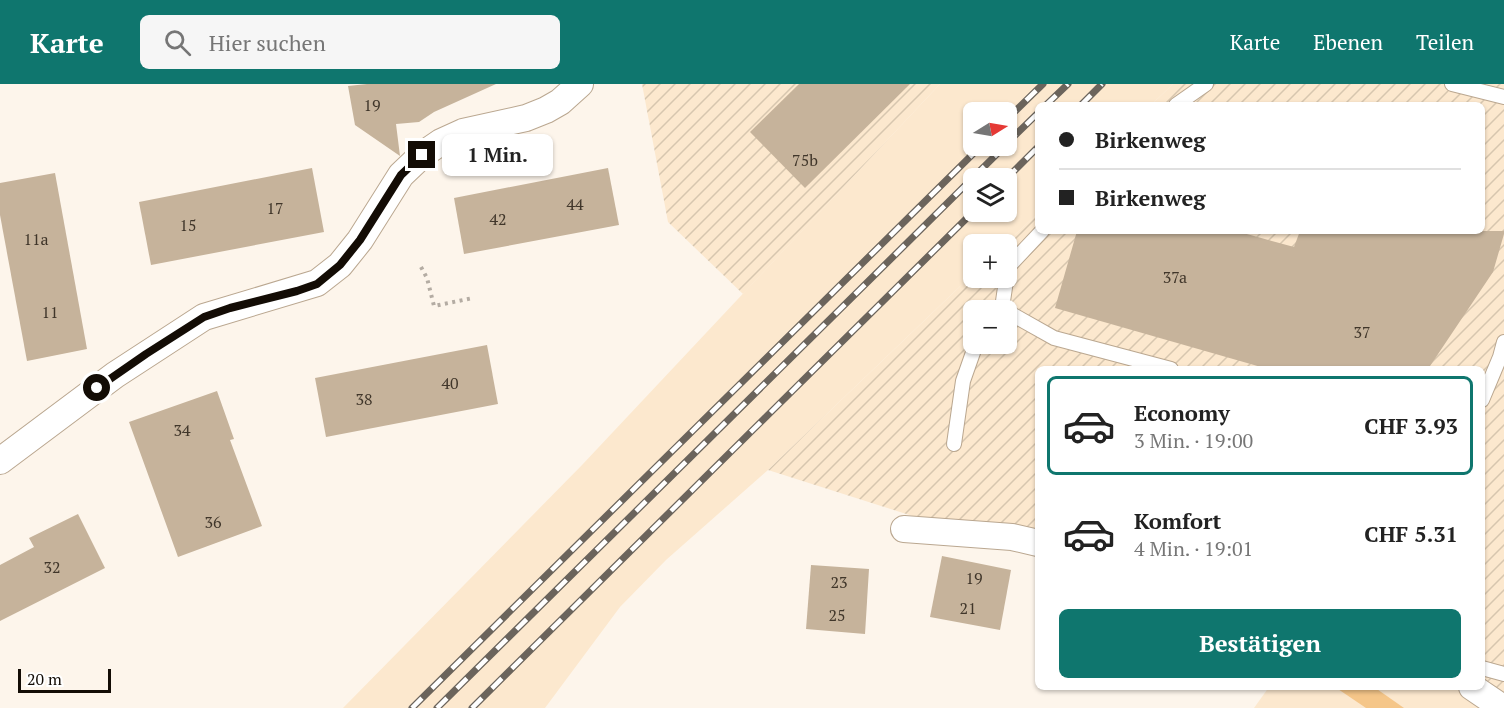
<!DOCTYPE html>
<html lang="de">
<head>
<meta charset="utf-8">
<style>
	:root { --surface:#fff; --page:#f6f6f6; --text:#222; --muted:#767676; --line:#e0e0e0; --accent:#0f766e }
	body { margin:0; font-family:"PT Serif",serif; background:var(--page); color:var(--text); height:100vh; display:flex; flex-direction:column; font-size:22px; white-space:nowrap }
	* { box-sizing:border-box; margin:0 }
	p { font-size:20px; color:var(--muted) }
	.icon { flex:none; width:33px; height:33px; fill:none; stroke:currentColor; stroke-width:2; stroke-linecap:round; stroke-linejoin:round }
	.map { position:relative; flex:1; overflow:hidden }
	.drawer { position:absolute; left:1035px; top:282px; width:450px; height:324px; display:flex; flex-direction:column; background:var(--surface); border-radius:9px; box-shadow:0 2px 4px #0004 }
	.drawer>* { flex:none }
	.top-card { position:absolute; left:1035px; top:18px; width:450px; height:132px; border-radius:9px; box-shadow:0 2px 4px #0004; display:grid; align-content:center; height:132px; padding:0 24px; background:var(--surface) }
	.needle { width:39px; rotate:79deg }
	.buttons { position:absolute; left:963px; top:18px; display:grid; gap:12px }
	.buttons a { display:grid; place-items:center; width:54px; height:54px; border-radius:9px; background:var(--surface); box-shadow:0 2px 4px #0004; font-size:30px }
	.scale { position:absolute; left:18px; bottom:15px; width:93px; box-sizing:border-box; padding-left:6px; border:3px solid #130c05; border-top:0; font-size:16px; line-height:21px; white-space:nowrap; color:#130c05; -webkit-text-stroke:4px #fff; paint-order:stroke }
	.end { position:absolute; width:27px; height:27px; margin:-14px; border:8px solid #130c05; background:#fff; box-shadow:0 0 0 3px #fff }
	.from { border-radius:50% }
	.bubble { position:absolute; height:42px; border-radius:9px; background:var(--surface); box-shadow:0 2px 4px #0004; font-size:20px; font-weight:700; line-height:42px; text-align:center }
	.top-card b { display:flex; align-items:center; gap:21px; height:57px; font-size:22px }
	.top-card b+b { border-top:2px solid var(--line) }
	.top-card i { width:15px; height:15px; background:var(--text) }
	ul { padding:10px 0 0; list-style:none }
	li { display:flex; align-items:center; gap:18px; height:99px; margin:0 12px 9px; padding:0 12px; border:3px solid transparent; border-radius:9px }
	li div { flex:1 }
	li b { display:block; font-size:22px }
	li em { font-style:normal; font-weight:700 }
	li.on { border-color:var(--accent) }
	li>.icon { width:54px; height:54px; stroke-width:1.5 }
	.primary-button { display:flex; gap:12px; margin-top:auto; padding:12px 24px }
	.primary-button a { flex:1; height:69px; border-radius:9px; background:var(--accent); color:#fff; font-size:24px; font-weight:700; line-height:69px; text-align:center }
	header { display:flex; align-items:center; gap:36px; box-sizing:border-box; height:84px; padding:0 30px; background:var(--accent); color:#fff }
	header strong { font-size:28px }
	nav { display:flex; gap:33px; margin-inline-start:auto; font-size:21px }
	.search { width:420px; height:54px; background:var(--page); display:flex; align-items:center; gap:15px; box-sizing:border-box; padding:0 21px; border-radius:9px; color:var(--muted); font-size:22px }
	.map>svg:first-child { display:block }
	.built { fill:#fce8ce; fill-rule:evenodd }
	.industrial { fill:url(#industrial-furrows); fill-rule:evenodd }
	.garden { fill:#f5c689 }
	.building { fill:#c6b39b }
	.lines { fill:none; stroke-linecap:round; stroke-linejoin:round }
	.lane-casing { stroke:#baa790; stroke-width:16 }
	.street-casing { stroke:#baa790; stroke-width:28 }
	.path { stroke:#b4aca3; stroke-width:4; stroke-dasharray:3 4.5; stroke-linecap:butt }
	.lane { stroke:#fff; stroke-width:14 }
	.street { stroke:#fff; stroke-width:26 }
	.rail-casing { stroke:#6b645c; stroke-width:7 }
	.rail { stroke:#fff; stroke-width:4.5; stroke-dasharray:14; stroke-linecap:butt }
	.route { stroke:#130c05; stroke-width:8 }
	.labels { text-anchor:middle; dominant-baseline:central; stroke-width:4.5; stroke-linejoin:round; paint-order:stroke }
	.number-label { font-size:16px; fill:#40362a }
</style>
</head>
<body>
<header>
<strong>Karte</strong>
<div class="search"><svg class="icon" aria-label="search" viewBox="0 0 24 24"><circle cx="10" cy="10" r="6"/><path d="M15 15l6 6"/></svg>Hier suchen</div>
<nav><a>Karte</a><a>Ebenen</a><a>Teilen</a></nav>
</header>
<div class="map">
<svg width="1504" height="624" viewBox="0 0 1504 624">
	<defs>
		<pattern id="industrial-furrows" width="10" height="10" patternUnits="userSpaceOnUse" patternTransform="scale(1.5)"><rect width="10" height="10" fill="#fce8ce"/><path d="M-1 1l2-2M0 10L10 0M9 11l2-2" fill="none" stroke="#d7c6af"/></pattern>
	</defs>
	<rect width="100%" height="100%" fill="#fdf5eb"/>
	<g class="built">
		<path d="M940,0H1173L1151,21H1038V129L1005,160H974L973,190L768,386L666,476L620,523L545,624H343L582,381ZM974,28H1006V62H974ZM974,94H1006V128H974Z"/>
		<polygon points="1269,603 1457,603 1491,624 1254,624"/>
	</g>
	<g class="industrial">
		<polygon points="642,0 940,0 743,210 668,138"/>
		<path d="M1173,0H1504V616L1482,602V285H1038V452L944,442L768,386L973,190L974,194H1006V160H1005L1038,129V147H1482V21H1151ZM974,226H1006V260H974Z"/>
	</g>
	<polygon class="garden" points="1335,603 1374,603 1404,624 1366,624"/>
	<g class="building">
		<polygon points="367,0 496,0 434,28 419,38 396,40 400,72 355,41 348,2"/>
		<polygon points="799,0 910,0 805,104 750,48"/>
		<polygon points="312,84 324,148 151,181 139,118"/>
		<polygon points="608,84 619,141 464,170 454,114"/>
		<polygon points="55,89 87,265 27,277 0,131 0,99"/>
		<polygon points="1077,147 1236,147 1294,163 1300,147 1504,147 1504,150 1493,188 1428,285 1268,285 1055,224"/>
		<polygon points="487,261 498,320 326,353 315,294"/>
		<polygon points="217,307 234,355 230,356 262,442 178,473 129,338"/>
		<polygon points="78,430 105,484 0,537 0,481 34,463 29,454"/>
		<polygon points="942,472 1011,486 1000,546 930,533"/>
		<polygon points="811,481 869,485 865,550 806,545"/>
	</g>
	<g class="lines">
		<defs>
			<g id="lane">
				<polyline points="1452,0 1504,13"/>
				<polyline points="1176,21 1206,0"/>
				<polyline points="1006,226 1002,224 1008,183 1042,147"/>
				<polyline points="1006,227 1054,254 1171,285"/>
				<polyline points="1482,316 1500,273 1504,258"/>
				<polyline points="954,360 963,297 976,260"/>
				<polyline points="1482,584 1504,590"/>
			</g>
			<g id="street">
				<polyline points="0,377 115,291 204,233 317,199 340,181 360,156 401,91 422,71 441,58 463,48 526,34 546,26 560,18 580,0"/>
				<polyline points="904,445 1012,453 1038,459"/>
				<polyline points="1472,603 1503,624"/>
			</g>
		</defs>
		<use href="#lane" class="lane-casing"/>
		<use href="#street" class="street-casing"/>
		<polyline class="path" points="421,183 427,194 434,222 473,214"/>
		<use href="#lane" class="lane"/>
		<use href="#street" class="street"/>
		<defs>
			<g id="rail">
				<polyline points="1046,21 1068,0"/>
				<polyline points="1081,21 1102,0"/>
				<polyline points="1006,36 1043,0"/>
				<polyline points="1006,60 1038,29"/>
				<polyline points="1006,95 1038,63"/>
				<polyline points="412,624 981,62"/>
				<polyline points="437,624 1005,62"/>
				<polyline points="472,624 974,127"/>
			</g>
		</defs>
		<use href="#rail" class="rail-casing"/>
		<use href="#rail" class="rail"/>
	</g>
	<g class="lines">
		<polyline class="route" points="97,304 146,270 204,233 230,224 297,207 317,200 340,181 360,156 401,91 422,71"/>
	</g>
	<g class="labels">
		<g class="number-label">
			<text x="372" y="21">19</text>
			<text x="805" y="76">75b</text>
			<text x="575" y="120">44</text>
			<text x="275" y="124">17</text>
			<text x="498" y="135">42</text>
			<text x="188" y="141">15</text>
			<text x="36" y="155">11a</text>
			<text x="1175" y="193">37a</text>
			<text x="50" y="228">11</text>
			<text x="1362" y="248">37</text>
			<text x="450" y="299">40</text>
			<text x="364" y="315">38</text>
			<text x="182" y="346">34</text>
			<text x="213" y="438">36</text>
			<text x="52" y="483">32</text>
			<text x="974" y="494">19</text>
			<text x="839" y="498">23</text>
			<text x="968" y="524">21</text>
			<text x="837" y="531">25</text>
		</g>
	</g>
</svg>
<div class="buttons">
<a><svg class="needle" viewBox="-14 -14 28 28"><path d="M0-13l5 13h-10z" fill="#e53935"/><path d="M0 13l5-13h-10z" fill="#767676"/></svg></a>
<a><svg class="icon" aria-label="layers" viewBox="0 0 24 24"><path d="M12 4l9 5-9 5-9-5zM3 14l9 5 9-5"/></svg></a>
<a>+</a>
<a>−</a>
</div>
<div class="scale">20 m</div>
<i class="end from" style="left:97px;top:304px"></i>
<i class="end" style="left:422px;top:71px"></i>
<div class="bubble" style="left:442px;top:50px;width:111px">1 Min.</div>
<div class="top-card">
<b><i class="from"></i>Birkenweg</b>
<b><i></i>Birkenweg</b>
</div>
<section class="drawer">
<ul>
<li class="on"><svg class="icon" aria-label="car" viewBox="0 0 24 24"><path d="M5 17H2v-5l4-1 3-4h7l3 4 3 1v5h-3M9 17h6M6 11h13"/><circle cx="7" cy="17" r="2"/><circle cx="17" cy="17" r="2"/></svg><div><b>Economy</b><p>3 Min. · 19:00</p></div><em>CHF 3.93</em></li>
<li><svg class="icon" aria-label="car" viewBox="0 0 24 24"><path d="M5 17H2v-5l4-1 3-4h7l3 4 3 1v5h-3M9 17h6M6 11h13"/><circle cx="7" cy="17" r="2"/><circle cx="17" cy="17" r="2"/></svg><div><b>Komfort</b><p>4 Min. · 19:01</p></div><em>CHF 5.31</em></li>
</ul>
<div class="primary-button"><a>Bestätigen</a></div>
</section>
</div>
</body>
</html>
